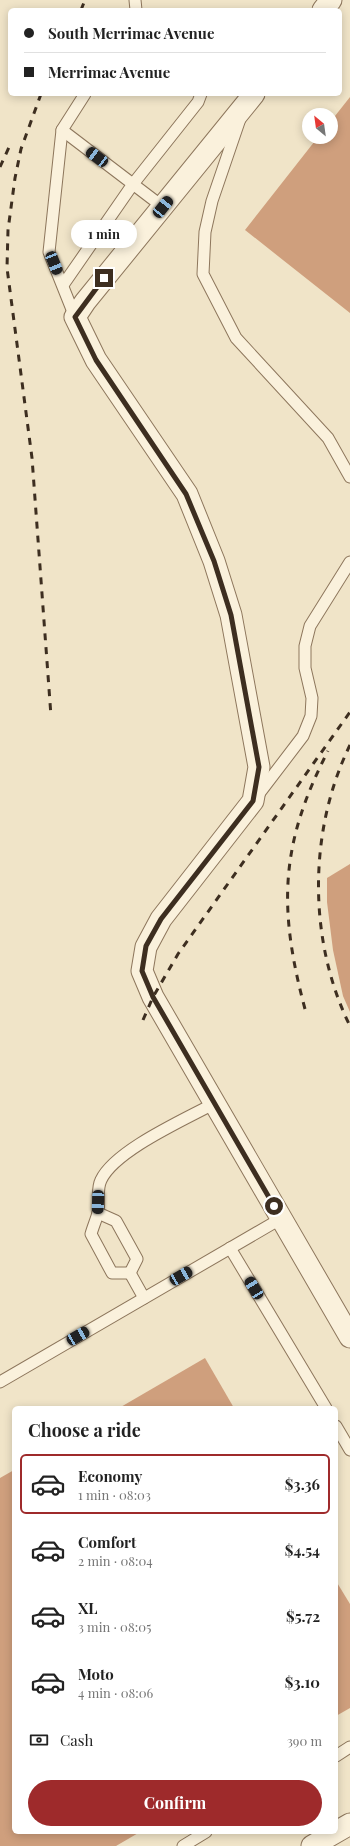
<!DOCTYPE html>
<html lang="en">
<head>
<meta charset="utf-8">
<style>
	:root { --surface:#fff; --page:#f2f2f2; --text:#222; --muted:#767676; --line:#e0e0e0; --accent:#9e2a2b }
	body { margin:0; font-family:"Playfair Display",serif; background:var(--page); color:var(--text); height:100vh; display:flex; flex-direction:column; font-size:15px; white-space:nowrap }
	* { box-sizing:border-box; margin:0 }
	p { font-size:13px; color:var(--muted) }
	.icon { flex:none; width:22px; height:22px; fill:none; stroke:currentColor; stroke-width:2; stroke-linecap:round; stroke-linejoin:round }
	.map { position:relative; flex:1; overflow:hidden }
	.panel { position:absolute; left:12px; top:1406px; width:326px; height:428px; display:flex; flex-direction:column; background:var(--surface); border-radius:6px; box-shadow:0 2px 10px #0003 }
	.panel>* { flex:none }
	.banner { position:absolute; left:8px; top:8px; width:334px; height:88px; border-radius:6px; box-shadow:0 2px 10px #0003; display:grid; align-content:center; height:88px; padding:0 16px; background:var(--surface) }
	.needle { width:26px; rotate:331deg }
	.fabs { position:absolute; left:302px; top:108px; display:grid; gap:8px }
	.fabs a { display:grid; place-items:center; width:36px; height:36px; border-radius:50%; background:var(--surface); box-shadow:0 2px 10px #0003; font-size:20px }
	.end { position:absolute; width:18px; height:18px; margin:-9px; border:5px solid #3d2e20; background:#fff; box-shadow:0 0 0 2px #fff }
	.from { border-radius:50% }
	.bubble { position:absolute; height:28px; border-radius:14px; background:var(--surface); box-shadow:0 2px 10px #0003; font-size:13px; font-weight:700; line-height:28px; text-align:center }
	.car { position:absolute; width:12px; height:24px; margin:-12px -6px; border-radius:5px; box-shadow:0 0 3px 1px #0007; background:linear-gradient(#222 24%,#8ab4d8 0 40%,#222 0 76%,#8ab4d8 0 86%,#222 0) }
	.banner b { display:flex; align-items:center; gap:14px; height:38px; font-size:15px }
	.banner b+b { border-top:1px solid var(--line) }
	.banner i { width:10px; height:10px; background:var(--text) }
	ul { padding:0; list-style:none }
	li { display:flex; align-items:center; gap:12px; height:60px; margin:0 8px 6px; padding:0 8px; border:2px solid transparent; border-radius:6px }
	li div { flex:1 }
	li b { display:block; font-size:15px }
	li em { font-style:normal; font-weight:700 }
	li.current { border-color:var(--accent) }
	li>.icon { width:36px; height:36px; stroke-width:1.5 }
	h2 { padding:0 16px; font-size:18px; line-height:48px }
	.pay { display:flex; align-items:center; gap:10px; height:44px; padding:0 16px; font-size:15px }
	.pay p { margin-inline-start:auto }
	.button { display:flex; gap:8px; margin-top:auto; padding:8px 16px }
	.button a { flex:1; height:46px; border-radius:24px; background:var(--accent); color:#fff; font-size:16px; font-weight:700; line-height:46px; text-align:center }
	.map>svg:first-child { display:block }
	.building { fill:#cf9f7d }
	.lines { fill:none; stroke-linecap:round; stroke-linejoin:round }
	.service-casing { stroke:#8d765c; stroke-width:13 }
	.minor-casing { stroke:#8d765c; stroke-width:23 }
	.service { stroke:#faf1dc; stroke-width:11 }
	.minor { stroke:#faf1dc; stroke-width:21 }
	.rail { stroke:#3d2e20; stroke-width:3; stroke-dasharray:7 7; stroke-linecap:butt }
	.route { stroke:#3d2e20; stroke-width:5 }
</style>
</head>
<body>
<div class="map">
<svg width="350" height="1846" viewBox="0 0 350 1846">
	<rect width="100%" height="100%" fill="#f0e4c8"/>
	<g class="building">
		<polygon points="350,97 350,313 245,230 318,137 331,137 331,121"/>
		<polygon points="350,864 350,1012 343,996 333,950 327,902 327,878"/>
		<polygon points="205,1358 234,1408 119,1408"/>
		<polygon points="14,1470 14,1832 140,1832 116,1846 0,1846 0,1478"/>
		<polygon points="336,1581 350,1604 350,1708 336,1716"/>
	</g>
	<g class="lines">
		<defs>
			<g id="service">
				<polyline points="135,0 136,10"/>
				<polyline points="85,94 62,130 163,207"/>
				<polyline points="240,119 212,201 205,232 203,274 236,338 328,438 350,477"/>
				<polyline points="62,130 49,252 75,317"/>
				<polyline points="63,285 133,184 198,102 201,94"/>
				<polyline points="258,795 303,736 311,716 312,698 305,668 305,646 310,626 350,562"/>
				<polyline points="98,1213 116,1221 137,1259 130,1273"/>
				<polyline points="230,1248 326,1408"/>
				<path d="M130,1273H112L91,1234C93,1227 96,1220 98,1213C100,1202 96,1190 101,1180C115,1150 186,1119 215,1103"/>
				<polyline points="130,1273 144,1298"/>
				<polyline points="0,1382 282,1218"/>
				<polyline points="336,1426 350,1450"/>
				<polyline points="336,1756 350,1747"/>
				<polyline points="183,1846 206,1832"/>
			</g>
			<g id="minor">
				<polyline points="323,10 331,0"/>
				<polyline points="254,94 85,302 75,317 96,360 187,494 214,561 231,615 259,767 253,801 161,919 146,947 142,971 153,997 350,1337"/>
				<polyline points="312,1846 350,1824"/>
			</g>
		</defs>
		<use href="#service" class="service-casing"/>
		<use href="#minor" class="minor-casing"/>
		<use href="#service" class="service"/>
		<use href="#minor" class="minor"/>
		<g class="rail">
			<polyline points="81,10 85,0"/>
			<polyline points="41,94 21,149 15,178 8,230 7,268 32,458 51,716"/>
			<polyline points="0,167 10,145"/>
			<path d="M350,745C308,831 308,941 350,1026"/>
			<path d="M305,1009C278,908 280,844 328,751"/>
			<polyline points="143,1020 153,997 178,954 350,712"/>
		</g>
	</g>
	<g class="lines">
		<polyline class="route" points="104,278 75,317 96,360 186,494 214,561 231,615 259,767 253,801 161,919 146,946 142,971 153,997 274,1206"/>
	</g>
</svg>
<div class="fabs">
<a><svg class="needle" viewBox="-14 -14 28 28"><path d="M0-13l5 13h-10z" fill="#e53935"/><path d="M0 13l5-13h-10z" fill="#767676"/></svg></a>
</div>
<i class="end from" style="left:274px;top:1206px"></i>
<i class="end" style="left:104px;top:278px"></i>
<div class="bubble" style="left:71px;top:220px;width:66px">1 min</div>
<i class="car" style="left:97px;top:157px;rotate:307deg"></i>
<i class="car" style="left:163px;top:207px;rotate:39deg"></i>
<i class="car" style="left:54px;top:263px;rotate:158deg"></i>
<i class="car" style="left:98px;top:1202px;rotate:182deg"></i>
<i class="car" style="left:181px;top:1276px;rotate:60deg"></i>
<i class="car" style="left:254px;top:1288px;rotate:329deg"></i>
<i class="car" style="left:78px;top:1336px;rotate:60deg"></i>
<div class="banner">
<b><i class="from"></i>South Merrimac Avenue</b>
<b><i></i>Merrimac Avenue</b>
</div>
<section class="panel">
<h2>Choose a ride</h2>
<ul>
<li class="current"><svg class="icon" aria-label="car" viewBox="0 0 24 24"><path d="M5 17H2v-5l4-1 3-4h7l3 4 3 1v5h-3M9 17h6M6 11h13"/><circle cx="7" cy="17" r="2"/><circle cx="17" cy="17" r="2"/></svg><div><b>Economy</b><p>1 min · 08:03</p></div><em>$3.36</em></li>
<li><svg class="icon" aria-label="car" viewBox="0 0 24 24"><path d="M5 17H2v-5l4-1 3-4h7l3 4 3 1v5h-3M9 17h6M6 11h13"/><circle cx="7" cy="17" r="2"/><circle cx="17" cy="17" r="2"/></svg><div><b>Comfort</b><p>2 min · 08:04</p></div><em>$4.54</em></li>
<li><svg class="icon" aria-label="car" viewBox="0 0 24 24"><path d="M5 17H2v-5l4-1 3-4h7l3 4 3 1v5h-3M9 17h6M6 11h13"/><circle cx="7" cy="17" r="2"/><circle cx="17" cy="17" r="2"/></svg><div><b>XL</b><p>3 min · 08:05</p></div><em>$5.72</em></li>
<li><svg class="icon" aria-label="car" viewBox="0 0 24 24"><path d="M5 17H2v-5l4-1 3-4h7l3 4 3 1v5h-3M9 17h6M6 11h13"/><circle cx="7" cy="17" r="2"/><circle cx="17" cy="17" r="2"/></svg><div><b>Moto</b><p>4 min · 08:06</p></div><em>$3.10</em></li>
</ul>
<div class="pay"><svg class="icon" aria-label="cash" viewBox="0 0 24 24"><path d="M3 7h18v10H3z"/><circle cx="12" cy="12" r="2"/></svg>Cash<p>390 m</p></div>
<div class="button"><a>Confirm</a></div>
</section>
</div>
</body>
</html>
